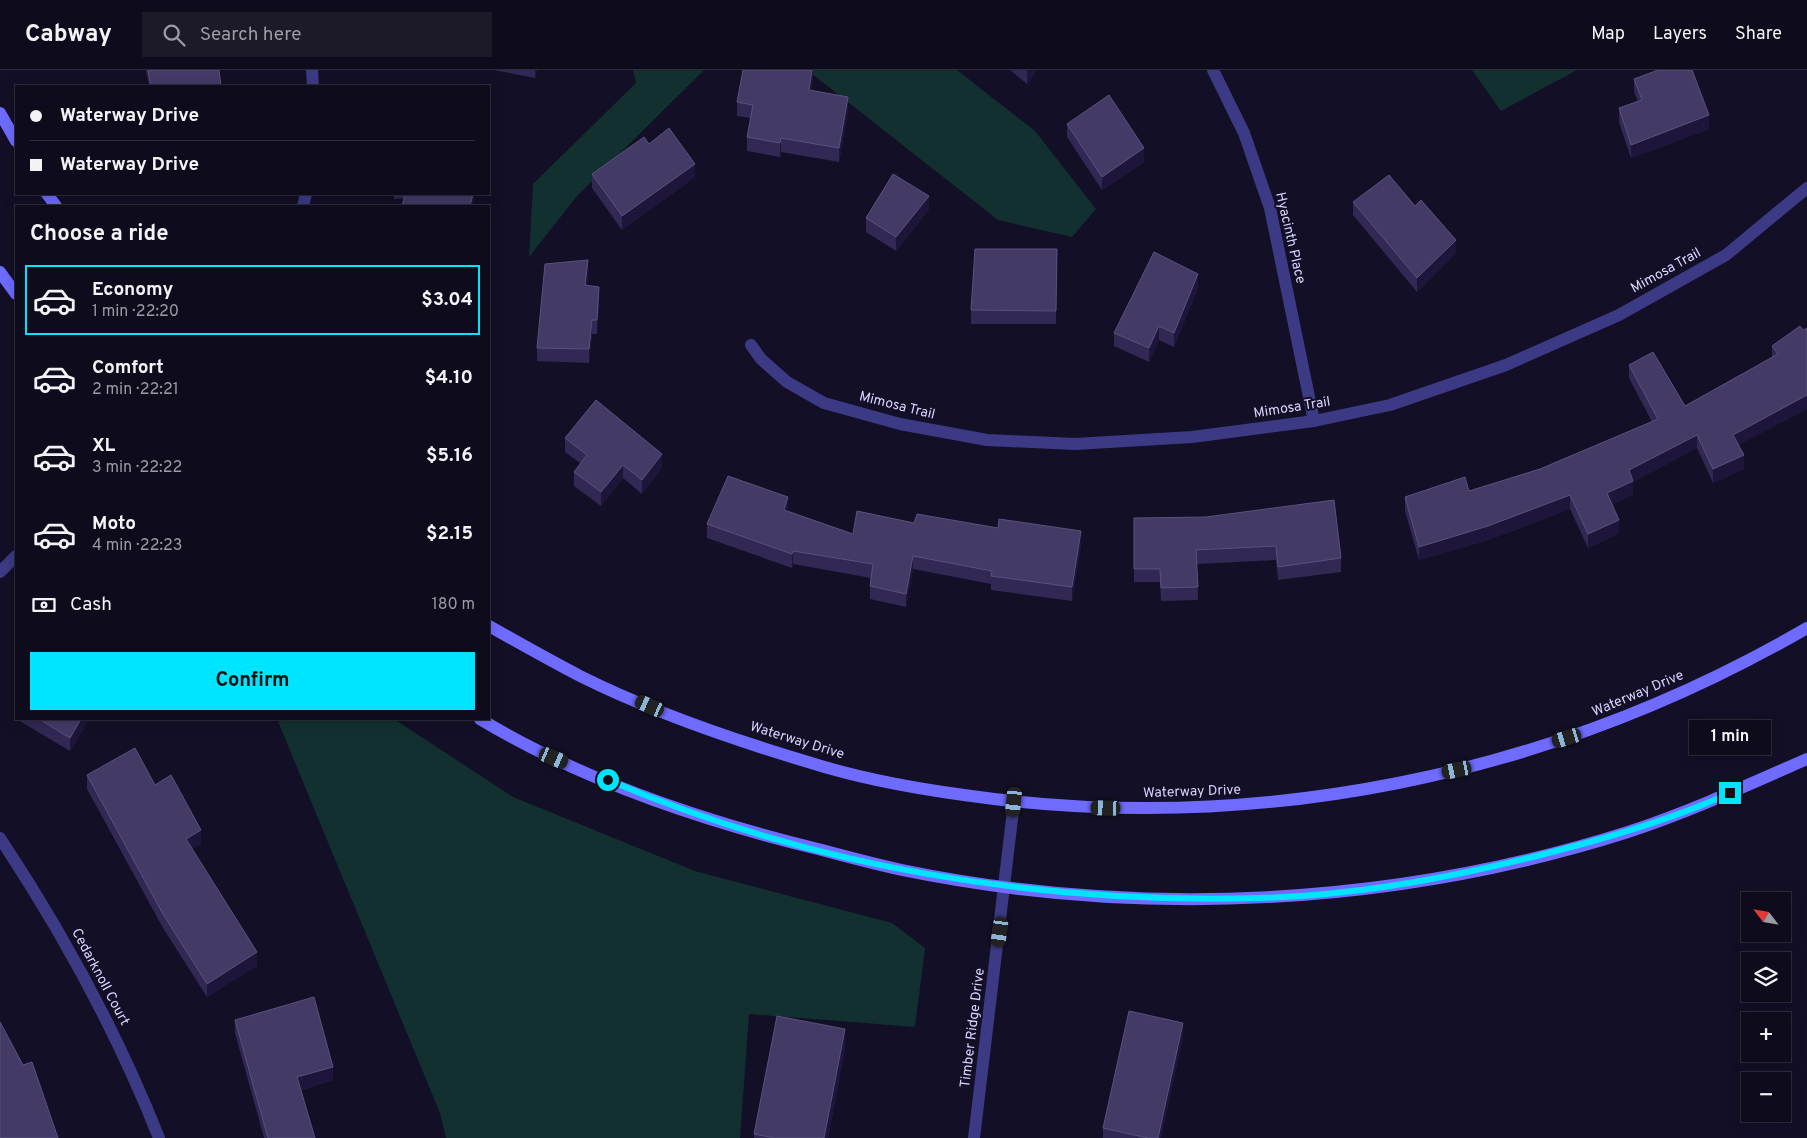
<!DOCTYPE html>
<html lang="en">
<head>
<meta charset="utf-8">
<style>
	:root { --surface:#0e0b1c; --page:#1c1929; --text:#f1f3f6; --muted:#9b9ba3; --line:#2e2b3b; --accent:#00e5ff }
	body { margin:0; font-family:Overpass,sans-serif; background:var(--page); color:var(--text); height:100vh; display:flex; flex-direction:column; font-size:19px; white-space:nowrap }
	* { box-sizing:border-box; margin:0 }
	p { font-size:16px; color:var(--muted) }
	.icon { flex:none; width:28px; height:28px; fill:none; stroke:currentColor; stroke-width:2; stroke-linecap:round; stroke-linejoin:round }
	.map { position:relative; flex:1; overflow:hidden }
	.drawer { position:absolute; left:15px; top:135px; width:475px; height:515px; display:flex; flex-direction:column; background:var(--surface); border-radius:0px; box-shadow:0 2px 12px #0003,0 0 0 1px var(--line) }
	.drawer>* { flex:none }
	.hud { position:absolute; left:15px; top:15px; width:475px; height:110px; border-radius:0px; box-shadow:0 2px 12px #0003,0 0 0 1px var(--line); display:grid; align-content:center; height:110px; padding:0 15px; background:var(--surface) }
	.needle { width:32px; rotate:301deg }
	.fabs { position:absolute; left:1741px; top:822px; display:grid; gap:10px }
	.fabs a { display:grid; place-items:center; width:50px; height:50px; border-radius:0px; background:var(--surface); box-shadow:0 2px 12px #0003,0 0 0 1px var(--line); font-size:25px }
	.end { position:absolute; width:22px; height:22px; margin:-11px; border:6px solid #00e5ff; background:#111; box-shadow:0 0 0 2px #111 }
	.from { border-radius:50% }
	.bubble { position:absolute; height:35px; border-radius:0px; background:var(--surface); box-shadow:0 2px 12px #0003,0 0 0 1px var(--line); font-size:16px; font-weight:700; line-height:35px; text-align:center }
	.car { position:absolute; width:15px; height:30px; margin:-15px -8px; border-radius:6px; box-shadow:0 0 4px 1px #0007; background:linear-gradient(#222 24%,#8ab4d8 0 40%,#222 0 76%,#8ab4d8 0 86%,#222 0) }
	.hud b { display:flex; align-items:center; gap:18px; height:48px; font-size:19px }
	.hud b+b { border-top:1px solid var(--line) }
	.hud i { width:12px; height:12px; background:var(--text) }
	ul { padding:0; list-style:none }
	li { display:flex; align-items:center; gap:15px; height:70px; margin:0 10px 8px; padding:0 5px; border:2px solid transparent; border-radius:0px }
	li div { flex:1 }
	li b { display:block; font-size:19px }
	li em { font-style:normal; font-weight:700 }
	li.selected { border-color:var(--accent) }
	li>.icon { width:45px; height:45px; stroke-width:1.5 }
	h2 { padding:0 15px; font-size:22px; line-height:60px }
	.pay { display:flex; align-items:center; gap:12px; height:55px; padding:0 15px; font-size:19px }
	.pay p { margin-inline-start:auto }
	.action { display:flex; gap:10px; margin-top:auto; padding:10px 15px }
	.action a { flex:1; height:58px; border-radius:0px; background:var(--accent); color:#111; font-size:20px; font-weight:700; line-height:58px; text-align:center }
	header { display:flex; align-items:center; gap:30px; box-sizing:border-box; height:70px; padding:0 25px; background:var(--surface); border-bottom:1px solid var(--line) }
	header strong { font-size:24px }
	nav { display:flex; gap:28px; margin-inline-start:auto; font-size:18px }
	.search { width:350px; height:45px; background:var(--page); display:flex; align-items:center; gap:12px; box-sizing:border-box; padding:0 18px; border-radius:0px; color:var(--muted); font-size:19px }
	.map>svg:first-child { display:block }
	.green { fill:#12302f }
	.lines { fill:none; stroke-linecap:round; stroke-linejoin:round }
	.minor { stroke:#3d3a85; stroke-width:12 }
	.secondary { stroke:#6f6bff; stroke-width:12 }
	.wall { fill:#312854 }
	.shaded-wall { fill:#1d163a }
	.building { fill:#433a66; stroke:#5a527e }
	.route { stroke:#00e5ff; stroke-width:6 }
	.labels { text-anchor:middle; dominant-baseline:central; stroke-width:4; stroke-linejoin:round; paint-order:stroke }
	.street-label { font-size:14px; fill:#d9d4ff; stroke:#130f26 }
</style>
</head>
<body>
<header>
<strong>Cabway</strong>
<div class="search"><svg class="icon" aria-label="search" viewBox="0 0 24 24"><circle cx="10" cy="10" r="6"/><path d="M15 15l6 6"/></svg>Search here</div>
<nav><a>Map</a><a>Layers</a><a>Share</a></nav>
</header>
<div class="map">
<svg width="1807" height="1068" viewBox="0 0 1807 1068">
	<rect width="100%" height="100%" fill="#130f26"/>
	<g class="green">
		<polygon points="633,0 704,0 577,126 529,187 533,114 636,13"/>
		<polygon points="807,0 957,0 1035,61 1096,139 1072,167 998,150"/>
		<polygon points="1472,0 1577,0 1501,41"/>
		<polygon points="277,649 394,649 513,727 695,801 892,853 925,878 915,957 749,944 740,1068 446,1068 440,1043"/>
	</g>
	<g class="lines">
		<g class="minor">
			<polyline points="312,0 313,16"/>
			<polyline points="1213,0 1244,63 1270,138 1314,351"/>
			<polyline points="303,136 306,124"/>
			<polyline points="751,275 761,289 787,312 824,333 900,354 987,370 1075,374 1192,367 1314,351 1390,335 1506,295 1619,245 1726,185 1807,118"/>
			<polyline points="0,502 16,486"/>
			<path d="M0,768C63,863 117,962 159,1068"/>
			<polyline points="974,1068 1014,732"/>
		</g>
		<g class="secondary">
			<polyline points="0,43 16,71"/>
			<polyline points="47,124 56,136"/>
			<polyline points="0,202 16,224"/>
			<path d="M489,556C519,573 549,590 580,606C652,642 731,669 808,692C858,708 912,718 964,725C1256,767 1552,706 1807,558"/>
			<path d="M480,649C583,711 706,752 822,780C848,787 875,794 902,800C1141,849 1395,836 1628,762C1689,742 1748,715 1807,689"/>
		</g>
	</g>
	<g class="wall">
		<polygon points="146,0 219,0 221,16 149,16"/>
		<polygon points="494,0 537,0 535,8"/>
		<polygon points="813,0 813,8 811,21 848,41 839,92 781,82 780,87 747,81 747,67 751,48 737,46 737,32"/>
		<polygon points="1010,0 1037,0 1027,14"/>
		<polygon points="1634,9 1709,59 1631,88 1619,52 1619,38 1638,31 1634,22"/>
		<polygon points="1067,54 1144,92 1102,120 1067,67"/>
		<polygon points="649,74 695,107 622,160 592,118 592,104"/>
		<polygon points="394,124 475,124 394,129"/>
		<polygon points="1353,132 1456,183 1417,222 1353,145"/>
		<polygon points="929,139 896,181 866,162 866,148"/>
		<polygon points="1057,179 1056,254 971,254 971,240"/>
		<polygon points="588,204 587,216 599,231 597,264 592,264 589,293 537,291 537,278"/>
		<polygon points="1198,218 1174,277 1159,270 1149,292 1114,276 1114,263"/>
		<polygon points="1800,256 1807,339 1738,375 1744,399 1713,413 1697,378 1633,412 1633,425 1612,434 1619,463 1588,478 1570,439 1488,470 1419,490 1405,441 1405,427 1469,421 1540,399 1652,352 1629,308 1629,295 1685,336 1772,287 1772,276"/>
		<polygon points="565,368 662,398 642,424 623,408 601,436 574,416 574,402 580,393 565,382"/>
		<polygon points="788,441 853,464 914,453 1081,475 1072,531 991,520 991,514 913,499 906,537 870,529 870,516 871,508 793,494 792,498 707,468 707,454"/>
		<polygon points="1134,448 1341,488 1341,502 1278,510 1276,490 1197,494 1198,530 1161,531 1160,512 1134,512"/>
		<polygon points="18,649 89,649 70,681 18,650"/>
		<polygon points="87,705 155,715 201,774 192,779 257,896 207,927 163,858 87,719"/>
		<polygon points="235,950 333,1010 301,1020 315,1068 264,1068 235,963"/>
		<polygon points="1183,966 1161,1068 1103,1068 1103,1058"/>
		<polygon points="845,978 828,1068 754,1068 754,1064"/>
	</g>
	<g class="shaded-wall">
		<polygon points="535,0 537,0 535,8"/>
		<polygon points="812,0 813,0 813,8 809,34 809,20"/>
		<polygon points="1027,0 1037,0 1027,14"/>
		<polygon points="848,27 848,41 839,92 839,78"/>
		<polygon points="1709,45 1709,59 1631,88 1631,75"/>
		<polygon points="781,68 781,82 780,87 780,73"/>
		<polygon points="1144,78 1144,92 1102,120 1102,107"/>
		<polygon points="695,94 695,107 622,160 622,146"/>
		<polygon points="473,124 475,124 473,136 470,136"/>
		<polygon points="929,126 929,139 896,181 896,167"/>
		<polygon points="1456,170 1456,183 1417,222 1417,208"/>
		<polygon points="588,190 588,204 585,229 585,215"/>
		<polygon points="1198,204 1198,218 1174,277 1174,263"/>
		<polygon points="599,217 599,231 597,264 597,250"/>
		<polygon points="592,250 592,264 589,293 589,279"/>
		<polygon points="1159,256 1159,270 1149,292 1149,278"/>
		<polygon points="1807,325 1807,339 1733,378 1733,365"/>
		<polygon points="1697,365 1697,378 1633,412 1633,425 1607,437 1607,423 1629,400"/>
		<polygon points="662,384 662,398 642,424 642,410"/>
		<polygon points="1744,385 1744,399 1713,413 1713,399"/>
		<polygon points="623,395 623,408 601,436 601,422"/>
		<polygon points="1570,425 1570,439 1488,470 1419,490 1419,477"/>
		<polygon points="788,427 788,441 784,440"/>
		<polygon points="1619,450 1619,463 1588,478 1588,464"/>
		<polygon points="1081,461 1081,475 1072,531 1072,517"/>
		<polygon points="793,481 793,494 792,498 792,484"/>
		<polygon points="913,486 913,499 906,537 906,524"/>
		<polygon points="81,649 89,649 70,681 70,668"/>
		<polygon points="201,760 201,774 186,783 186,769"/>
		<polygon points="257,882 257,896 207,927 207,914"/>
		<polygon points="1183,953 1183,966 1161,1068 1158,1068"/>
		<polygon points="845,959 845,978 828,1068 824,1068"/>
		<polygon points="333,997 333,1010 297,1021 297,1007"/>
	</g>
	<g class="building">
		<polygon points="148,0 219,0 221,16 151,16"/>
		<polygon points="743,0 812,0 809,20 848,27 839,78 781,68 780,73 747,67 753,35 737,32"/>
		<polygon points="1658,0 1692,0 1709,45 1631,75 1619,38 1642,30 1634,9"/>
		<polygon points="1109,25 1144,78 1102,107 1067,54"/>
		<polygon points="669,58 695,94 622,146 592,104 644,67 649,74"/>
		<polygon points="893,104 929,126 896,167 866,148"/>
		<polygon points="1389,105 1415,136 1421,130 1456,170 1417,208 1353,132"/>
		<polygon points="405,124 473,124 470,136 402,136"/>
		<polygon points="975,179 1057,179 1056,241 971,240"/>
		<polygon points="1154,182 1198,204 1174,263 1159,256 1149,278 1114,263"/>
		<polygon points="588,190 585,215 599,217 597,250 592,250 589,279 537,278 545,194"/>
		<polygon points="1800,256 1803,260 1807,258 1807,325 1733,365 1744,385 1713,399 1697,365 1629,400 1633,411 1607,423 1619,450 1588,464 1570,425 1488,456 1419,477 1405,427 1465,407 1469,421 1540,399 1658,349 1629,295 1653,282 1685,336 1778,284 1772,276"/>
		<polygon points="596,330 662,384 642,410 623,395 601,422 574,402 587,385 565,368"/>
		<polygon points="728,406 788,427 784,440 853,464 857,441 914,453 917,444 998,458 999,449 1081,461 1072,517 991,506 992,501 913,486 906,524 870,516 873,494 793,481 792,484 707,454"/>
		<polygon points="1334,430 1341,488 1278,497 1276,476 1196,480 1198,517 1161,518 1160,499 1134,499 1134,448 1206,447"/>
		<polygon points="39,649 81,649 70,668"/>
		<polygon points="135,678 155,715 171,705 201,760 186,769 257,882 207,914 163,844 87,705"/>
		<polygon points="314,927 333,997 297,1007 315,1068 268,1068 235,950"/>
		<polygon points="1129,941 1183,953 1158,1068 1148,1068 1103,1058"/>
		<polygon points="777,946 845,959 824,1068 775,1068 754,1064"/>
		<polygon points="0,952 23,995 32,992 58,1068 0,1068"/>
	</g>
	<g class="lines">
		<path class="route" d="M608,710C812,797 1037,834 1258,828C1360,826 1462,806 1560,780C1618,765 1676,748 1730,723"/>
	</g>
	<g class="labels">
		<g class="street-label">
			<text transform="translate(1290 168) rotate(77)">Hyacinth Place</text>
			<text transform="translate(1666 201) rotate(-29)">Mimosa Trail</text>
			<text transform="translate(897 336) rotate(14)">Mimosa Trail</text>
			<text transform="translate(1292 338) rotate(-9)">Mimosa Trail</text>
			<text transform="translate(1638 624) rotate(-23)">Waterway Drive</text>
			<text transform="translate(797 671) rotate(17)">Waterway Drive</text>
			<text transform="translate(1192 722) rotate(-2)">Waterway Drive</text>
			<text transform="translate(100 907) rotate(62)">Cedarknoll Court</text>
			<text transform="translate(973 958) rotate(-83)">Timber Ridge Drive</text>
		</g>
	</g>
</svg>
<div class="fabs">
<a><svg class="needle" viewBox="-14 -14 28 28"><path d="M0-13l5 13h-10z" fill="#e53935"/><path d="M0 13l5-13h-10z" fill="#9b9ba3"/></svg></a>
<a><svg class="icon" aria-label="layers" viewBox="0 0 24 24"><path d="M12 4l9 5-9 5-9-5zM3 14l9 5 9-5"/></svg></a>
<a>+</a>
<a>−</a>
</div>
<i class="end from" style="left:608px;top:710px"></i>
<i class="end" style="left:1730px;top:723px"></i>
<div class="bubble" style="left:1689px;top:650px;width:82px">1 min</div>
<i class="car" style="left:650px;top:636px;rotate:294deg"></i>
<i class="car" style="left:1567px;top:668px;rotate:253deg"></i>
<i class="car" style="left:554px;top:688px;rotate:113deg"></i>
<i class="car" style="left:1457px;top:700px;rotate:258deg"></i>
<i class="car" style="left:1014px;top:732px;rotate:186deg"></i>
<i class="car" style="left:1106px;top:738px;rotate:272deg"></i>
<i class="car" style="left:1000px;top:862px;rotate:188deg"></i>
<div class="hud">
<b><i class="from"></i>Waterway Drive</b>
<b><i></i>Waterway Drive</b>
</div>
<section class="drawer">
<h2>Choose a ride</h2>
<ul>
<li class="selected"><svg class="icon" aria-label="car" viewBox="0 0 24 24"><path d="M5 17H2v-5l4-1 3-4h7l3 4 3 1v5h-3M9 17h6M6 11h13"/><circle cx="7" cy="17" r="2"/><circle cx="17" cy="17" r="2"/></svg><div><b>Economy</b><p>1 min · 22:20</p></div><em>$3.04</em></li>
<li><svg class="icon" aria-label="car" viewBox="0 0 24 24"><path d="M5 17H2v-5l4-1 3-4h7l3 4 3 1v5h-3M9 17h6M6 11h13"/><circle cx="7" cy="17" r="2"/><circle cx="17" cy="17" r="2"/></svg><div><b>Comfort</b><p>2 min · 22:21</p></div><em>$4.10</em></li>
<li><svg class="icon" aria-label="car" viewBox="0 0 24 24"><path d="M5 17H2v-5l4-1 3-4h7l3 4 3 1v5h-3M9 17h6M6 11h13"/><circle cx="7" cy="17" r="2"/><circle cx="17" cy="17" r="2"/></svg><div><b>XL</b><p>3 min · 22:22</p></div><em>$5.16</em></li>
<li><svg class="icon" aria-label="car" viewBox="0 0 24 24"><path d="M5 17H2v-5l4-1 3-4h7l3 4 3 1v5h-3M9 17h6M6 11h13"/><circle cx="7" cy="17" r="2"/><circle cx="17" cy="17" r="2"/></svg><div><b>Moto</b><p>4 min · 22:23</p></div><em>$2.15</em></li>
</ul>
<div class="pay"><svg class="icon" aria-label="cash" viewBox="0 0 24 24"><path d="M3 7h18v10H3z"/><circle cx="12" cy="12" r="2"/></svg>Cash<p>180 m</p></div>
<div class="action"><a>Confirm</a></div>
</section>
</div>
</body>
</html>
